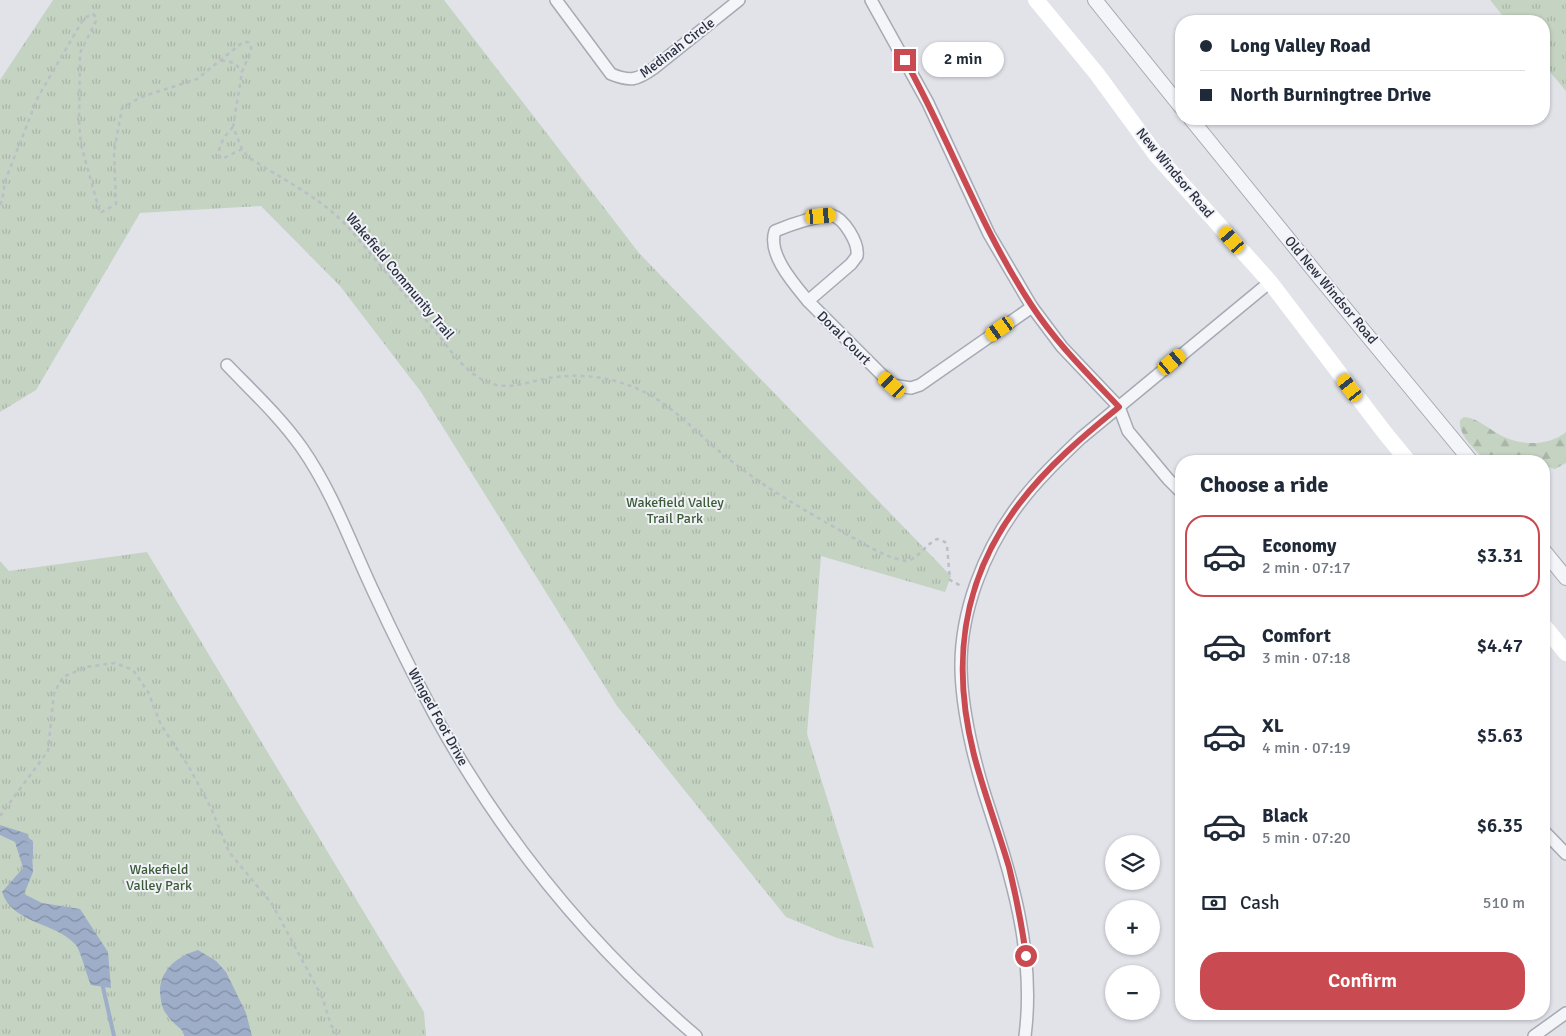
<!DOCTYPE html>
<html lang="en">
<head>
<meta charset="utf-8">
<style>
	:root { --surface:#fff; --page:#f2f2f3; --text:#1f2937; --muted:#747a83; --line:#e0e1e3; --accent:#c94b51 }
	body { margin:0; font-family:Signika,sans-serif; background:var(--page); color:var(--text); height:100vh; display:flex; flex-direction:column; font-size:19px; white-space:nowrap }
	* { box-sizing:border-box; margin:0 }
	p { font-size:16px; color:var(--muted) }
	.icon { flex:none; width:28px; height:28px; fill:none; stroke:currentColor; stroke-width:2; stroke-linecap:round; stroke-linejoin:round }
	.map { position:relative; flex:1; overflow:hidden }
	.panel { position:absolute; left:1175px; top:455px; width:375px; height:565px; display:flex; flex-direction:column; background:var(--surface); border-radius:20px; box-shadow:0 1px 4px #0004 }
	.panel>* { flex:none }
	.hud { position:absolute; left:1175px; top:15px; width:375px; height:110px; border-radius:20px; box-shadow:0 1px 4px #0004; display:grid; align-content:center; height:110px; padding:0 25px; background:var(--surface) }
	.controls { position:absolute; left:1105px; top:835px; display:grid; gap:10px }
	.controls a { display:grid; place-items:center; width:55px; height:55px; border-radius:50%; background:var(--surface); box-shadow:0 1px 4px #0004; font-size:25px }
	.end { position:absolute; width:22px; height:22px; margin:-11px; border:6px solid #c94b51; background:#fff; box-shadow:0 0 0 2px #fff }
	.from { border-radius:50% }
	.bubble { position:absolute; height:35px; border-radius:18px; background:var(--surface); box-shadow:0 1px 4px #0004; font-size:16px; font-weight:600; line-height:35px; text-align:center }
	.car { position:absolute; width:15px; height:30px; margin:-15px -8px; border-radius:6px; box-shadow:0 0 4px 1px #0007; background:linear-gradient(#f5c518 24%,#345 0 40%,#f5c518 0 76%,#345 0 86%,#f5c518 0) }
	.hud b { display:flex; align-items:center; gap:18px; height:48px; font-size:19px }
	.hud b+b { border-top:1px solid var(--line) }
	.hud i { width:12px; height:12px; background:var(--text) }
	ul { padding:0; list-style:none }
	li { display:flex; align-items:center; gap:15px; height:82px; margin:0 10px 8px; padding:0 15px; border:2px solid transparent; border-radius:20px }
	li div { flex:1 }
	li b { display:block; font-size:19px }
	li em { font-style:normal; font-weight:600 }
	li.selected { border-color:var(--accent) }
	li>.icon { width:45px; height:45px; stroke-width:1.5 }
	h2 { padding:0 25px; font-size:22px; line-height:60px }
	.pay { display:flex; align-items:center; gap:12px; height:55px; padding:0 25px; font-size:19px }
	.pay p { margin-inline-start:auto }
	.cta { display:flex; gap:10px; margin-top:auto; padding:10px 25px }
	.cta a { flex:1; height:58px; border-radius:20px; background:var(--accent); color:#fff; font-size:20px; font-weight:600; line-height:58px; text-align:center }
	.map>svg:first-child { display:block }
	.forest { fill:url(#forest-firs) }
	.park { fill:url(#park-tufts) }
	.water { fill:url(#water-waves) }
	.lines { fill:none; stroke-linecap:round; stroke-linejoin:round }
	.stream { stroke:#9eadc8; stroke-width:4 }
	.minor-casing { stroke:#a6aab3; stroke-width:14 }
	.tertiary-casing { stroke:#a6aab3; stroke-width:16 }
	.path { stroke:#bbbec4; stroke-width:2.5; stroke-dasharray:4 4; stroke-linecap:butt }
	.minor { stroke:#f4f5f8; stroke-width:11 }
	.tertiary { stroke:#f4f5f8; stroke-width:14 }
	.secondary { stroke:#fff; stroke-width:16 }
	.route { stroke:#c94b51; stroke-width:6 }
	.labels { text-anchor:middle; dominant-baseline:central; stroke-width:4; stroke-linejoin:round; paint-order:stroke }
	.street-label { font-size:14px; fill:#2a3040; stroke:#f1f2f7 }
	.park-label { font-size:14px; fill:#3b5b38; stroke:#f1f2f7 }
</style>
</head>
<body>
<div class="map">
<svg width="1566" height="1036" viewBox="0 0 1566 1036">
	<defs>
		<pattern id="forest-firs" width="22" height="20" patternUnits="userSpaceOnUse" patternTransform="scale(1.25)"><rect width="22" height="20" fill="#c5d3c2"/><path d="M5 1l3.5 6h-7zM16 11l3.5 6h-7z" fill="#a9b5a8"/></pattern>
		<pattern id="park-tufts" width="24" height="20" patternUnits="userSpaceOnUse" patternTransform="scale(1.25)"><rect width="24" height="20" fill="#c5d3c2"/><path d="M3 7l-1-3M5 7V3M7 7l1-3M15 17l-1-3M17 17v-4M19 17l1-3" fill="none" stroke="#a9b5a8"/></pattern>
		<pattern id="water-waves" width="16" height="10" patternUnits="userSpaceOnUse" patternTransform="scale(1.25)"><rect width="16" height="10" fill="#9eadc8"/><path d="M0 5q4-4 8 0t8 0" fill="none" stroke="#818da4"/></pattern>
	</defs>
	<rect width="100%" height="100%" fill="#e1e3e9"/>
	<path class="forest" d="M1464,417C1478,418 1490,430 1502,436C1522,446 1549,446 1566,432V463L1555,469L1544,466V461H1486C1476,450 1458,436 1460,420Z"/>
	<g class="park">
		<polygon points="53,0 444,0 639,253 951,576 945,592 821,556 807,734 874,948 837,938 786,917 617,706 421,392 340,286 261,206 140,213 36,390 0,412 0,80"/>
		<polygon points="1490,0 1566,0 1566,91 1544,65 1544,21 1507,21"/>
		<polygon points="147,552 424,1012 426,1036 0,1036 0,561 9,571"/>
	</g>
	<g class="water">
		<path d="M0,825L28,834L32,852L33,872L24,894L42,903L80,909L108,952L111,988L91,985C87,976 81,952 76,945C56,922 12,924 2,892L23,868L15,842L0,835Z"/>
		<path d="M198,950L216,961L226,972L246,1013L252,1036H184V1032C177,1026 170,1020 165,1012C161,1006 161,999 160,993C159,970 178,956 198,950Z"/>
	</g>
	<g class="lines">
		<g class="stream">
			<polyline points="26,839 31,842 31,857"/>
			<polyline points="102,983 114,1036"/>
		</g>
		<defs>
			<g id="minor">
				<path d="M556,0L611,74C631,82 637,80 654,68L739,0"/>
				<polyline points="871,0 928,103 989,234 1032,307 1062,347 1119,407 1128,431 1168,479 1181,492"/>
				<path d="M831,215C844,218 859,243 857,256L851,264L808,301C794,284 767,254 775,231C792,224 813,217 831,215Z"/>
				<polyline points="808,301 892,385 911,388 920,385 1032,307"/>
				<path d="M227,365C253,392 281,418 302,448C334,494 352,547 376,597C394,636 413,674 433,712C501,837 588,944 696,1036"/>
				<polyline points="1544,831 1566,854"/>
				<path d="M1025,1036C1036,950 1010,872 984,792C972,752 962,711 961,669C960,612 984,550 1019,504C1037,480 1059,459 1081,438L1270,282"/>
				<polyline points="1534,1036 1566,1013"/>
			</g>
			<g id="tertiary">
				<polyline points="1095,0 1181,107"/>
				<polyline points="1191,119 1320,278 1471,461"/>
				<polyline points="1544,551 1566,578"/>
			</g>
		</defs>
		<use href="#minor" class="minor-casing"/>
		<use href="#tertiary" class="tertiary-casing"/>
		<g class="path">
			<path d="M221,61C231,60 237,64 242,72"/>
			<path d="M233,127C226,134 218,145 219,156L222,159L242,149"/>
			<path d="M0,205L2,201L5,181L38,97L84,18L93,14L96,17V21L80,53L79,122L81,145L100,213L116,204L114,152L122,108L141,97L197,79L243,42H248L251,45V50L242,72L233,127L242,149L248,157C280,178 318,196 345,224C355,234 364,247 374,258C393,281 412,303 431,326C447,345 459,366 481,379C506,394 530,380 556,377C588,373 621,379 650,395C678,411 700,436 725,456C763,487 806,511 848,535C867,545 885,558 907,561C920,557 925,545 937,539L945,542L947,546L950,580L963,587"/>
			<polyline points="0,816 48,751 54,693 63,677 86,667 115,663 133,670 148,692 161,725 189,767 211,808 229,852 272,904 322,997 331,1025 338,1036"/>
		</g>
		<use href="#minor" class="minor"/>
		<use href="#tertiary" class="tertiary"/>
		<g class="secondary">
			<polyline points="1036,0 1097,74 1157,156 1270,282 1385,433 1408,461"/>
			<polyline points="1544,626 1566,653"/>
		</g>
	</g>
	<g class="lines">
		<path class="route" d="M905,60C950,141 981,229 1032,306C1057,344 1088,374 1119,407C1083,436 1047,467 1019,504C961,580 951,664 974,755C984,793 998,830 1009,867C1016,896 1022,926 1026,956"/>
	</g>
	<g class="labels">
		<g class="street-label">
			<text transform="translate(677 48) rotate(-37)">Medinah Circle</text>
			<text transform="translate(1175 173) rotate(50)">New Windsor Road</text>
			<text transform="translate(400 276) rotate(50)">Wakefield Community Trail</text>
			<text transform="translate(1331 290) rotate(50)">Old New Windsor Road</text>
			<text transform="translate(844 338) rotate(45)">Doral Court</text>
			<text transform="translate(438 717) rotate(61)">Winged Foot Drive</text>
		</g>
		<g class="park-label">
			<text x="675" y="502">Wakefield Valley<tspan x="675" dy="16">Trail Park</tspan></text>
			<text x="159" y="869">Wakefield<tspan x="159" dy="16">Valley Park</tspan></text>
		</g>
	</g>
</svg>
<div class="controls">
<a><svg class="icon" aria-label="layers" viewBox="0 0 24 24"><path d="M12 4l9 5-9 5-9-5zM3 14l9 5 9-5"/></svg></a>
<a>+</a>
<a>−</a>
</div>
<i class="end from" style="left:1026px;top:956px"></i>
<i class="end" style="left:905px;top:60px"></i>
<div class="bubble" style="left:922px;top:42px;width:82px">2 min</div>
<i class="car" style="left:821px;top:216px;rotate:85deg"></i>
<i class="car" style="left:1232px;top:240px;rotate:319deg"></i>
<i class="car" style="left:1000px;top:329px;rotate:235deg"></i>
<i class="car" style="left:1172px;top:362px;rotate:50deg"></i>
<i class="car" style="left:892px;top:385px;rotate:313deg"></i>
<i class="car" style="left:1350px;top:388px;rotate:323deg"></i>
<div class="hud">
<b><i class="from"></i>Long Valley Road</b>
<b><i></i>North Burningtree Drive</b>
</div>
<section class="panel">
<h2>Choose a ride</h2>
<ul>
<li class="selected"><svg class="icon" aria-label="car" viewBox="0 0 24 24"><path d="M5 17H2v-5l4-1 3-4h7l3 4 3 1v5h-3M9 17h6M6 11h13"/><circle cx="7" cy="17" r="2"/><circle cx="17" cy="17" r="2"/></svg><div><b>Economy</b><p>2 min · 07:17</p></div><em>$3.31</em></li>
<li><svg class="icon" aria-label="car" viewBox="0 0 24 24"><path d="M5 17H2v-5l4-1 3-4h7l3 4 3 1v5h-3M9 17h6M6 11h13"/><circle cx="7" cy="17" r="2"/><circle cx="17" cy="17" r="2"/></svg><div><b>Comfort</b><p>3 min · 07:18</p></div><em>$4.47</em></li>
<li><svg class="icon" aria-label="car" viewBox="0 0 24 24"><path d="M5 17H2v-5l4-1 3-4h7l3 4 3 1v5h-3M9 17h6M6 11h13"/><circle cx="7" cy="17" r="2"/><circle cx="17" cy="17" r="2"/></svg><div><b>XL</b><p>4 min · 07:19</p></div><em>$5.63</em></li>
<li><svg class="icon" aria-label="car" viewBox="0 0 24 24"><path d="M5 17H2v-5l4-1 3-4h7l3 4 3 1v5h-3M9 17h6M6 11h13"/><circle cx="7" cy="17" r="2"/><circle cx="17" cy="17" r="2"/></svg><div><b>Black</b><p>5 min · 07:20</p></div><em>$6.35</em></li>
</ul>
<div class="pay"><svg class="icon" aria-label="cash" viewBox="0 0 24 24"><path d="M3 7h18v10H3z"/><circle cx="12" cy="12" r="2"/></svg>Cash<p>510 m</p></div>
<div class="cta"><a>Confirm</a></div>
</section>
</div>
</body>
</html>
